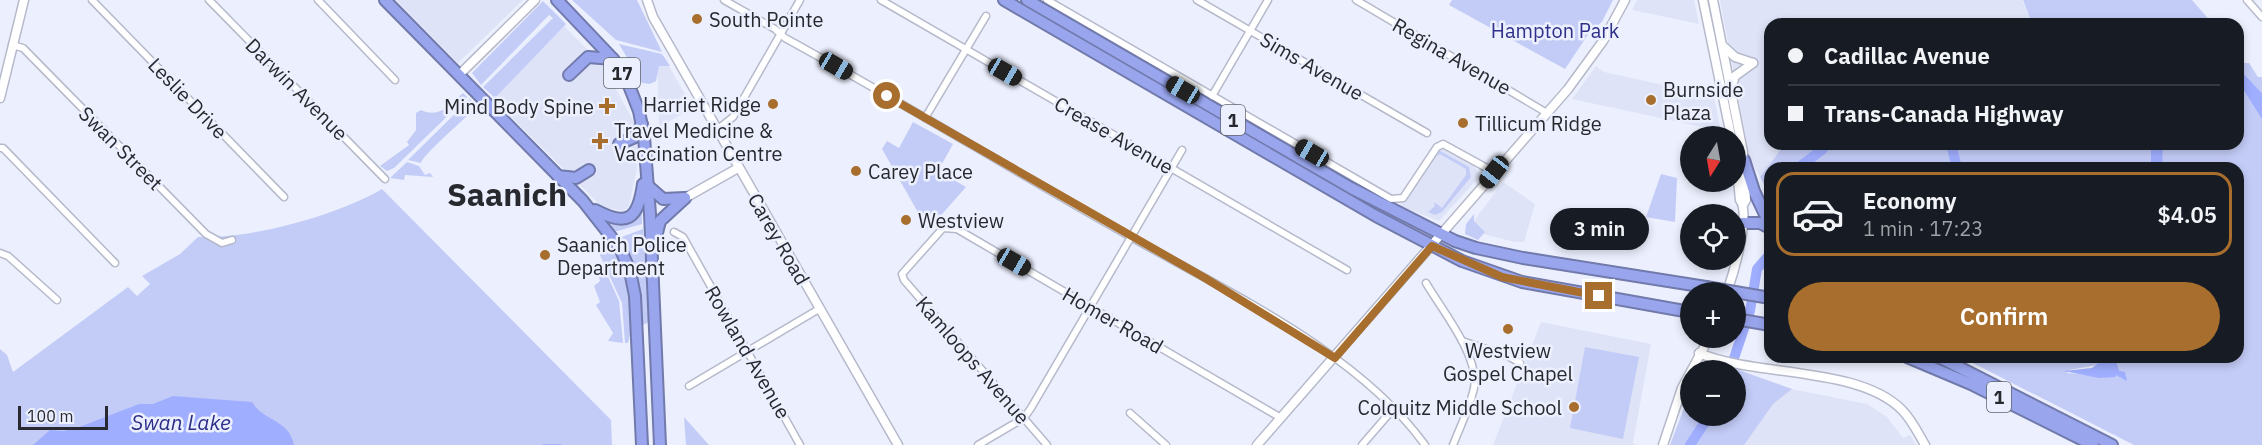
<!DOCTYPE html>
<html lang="en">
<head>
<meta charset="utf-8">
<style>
	:root { --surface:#171b24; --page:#20242c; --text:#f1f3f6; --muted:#9ea1a6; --line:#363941; --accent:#a86e2d }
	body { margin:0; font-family:"IBM Plex Sans",sans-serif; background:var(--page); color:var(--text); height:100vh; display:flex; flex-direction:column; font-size:22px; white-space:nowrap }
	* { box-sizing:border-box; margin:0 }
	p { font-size:20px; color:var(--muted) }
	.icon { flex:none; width:33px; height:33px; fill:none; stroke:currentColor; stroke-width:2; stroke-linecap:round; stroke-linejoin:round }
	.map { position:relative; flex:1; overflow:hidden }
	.details { position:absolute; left:1764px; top:162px; width:480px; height:201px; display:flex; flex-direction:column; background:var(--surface); border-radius:18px; box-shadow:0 3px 9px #0003 }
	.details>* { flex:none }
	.top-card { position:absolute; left:1764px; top:18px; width:480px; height:132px; border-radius:18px; box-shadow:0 3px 9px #0003; display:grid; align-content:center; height:132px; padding:0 24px; background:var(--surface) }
	.needle { width:39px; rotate:191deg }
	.tools { position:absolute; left:1680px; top:126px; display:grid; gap:12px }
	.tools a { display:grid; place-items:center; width:66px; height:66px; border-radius:50%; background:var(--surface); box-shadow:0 3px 9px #0003; font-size:30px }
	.scale { position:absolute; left:18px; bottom:15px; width:90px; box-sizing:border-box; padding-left:6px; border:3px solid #27292f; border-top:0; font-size:16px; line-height:21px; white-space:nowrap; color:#27292f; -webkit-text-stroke:4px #ecf0fe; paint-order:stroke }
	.end { position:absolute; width:27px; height:27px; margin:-14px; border:8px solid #a86e2d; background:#fff; box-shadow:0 0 0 3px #fff }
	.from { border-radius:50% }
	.bubble { position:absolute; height:42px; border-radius:21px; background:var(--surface); box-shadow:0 3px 9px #0003; font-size:20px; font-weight:600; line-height:42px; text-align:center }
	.car { position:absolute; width:18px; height:36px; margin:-18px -9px; border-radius:8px; box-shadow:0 0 4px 2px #0007; background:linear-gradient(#222 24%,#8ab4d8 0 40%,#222 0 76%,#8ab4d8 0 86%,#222 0) }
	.top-card b { display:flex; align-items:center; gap:21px; height:57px; font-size:22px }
	.top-card b+b { border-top:2px solid var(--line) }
	.top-card i { width:15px; height:15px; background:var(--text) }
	ul { padding:10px 0 0; list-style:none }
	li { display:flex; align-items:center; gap:18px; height:84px; margin:0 12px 9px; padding:0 12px; border:3px solid var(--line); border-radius:18px }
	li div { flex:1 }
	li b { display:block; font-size:22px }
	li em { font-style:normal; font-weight:600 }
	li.selected { border-color:var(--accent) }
	li>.icon { width:54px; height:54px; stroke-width:1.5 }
	.button { display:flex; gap:12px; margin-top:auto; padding:12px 24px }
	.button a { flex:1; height:69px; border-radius:36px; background:var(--accent); color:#fff; font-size:24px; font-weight:600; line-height:69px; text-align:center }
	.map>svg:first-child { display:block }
	.built { fill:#dee3f7 }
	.green { fill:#c3ccf7; fill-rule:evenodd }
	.water { fill:#a0aeff }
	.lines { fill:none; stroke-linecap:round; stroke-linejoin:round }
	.stream { stroke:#a0aeff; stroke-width:1.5 }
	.river { stroke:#a0aeff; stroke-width:10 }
	.street-casing { stroke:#b5b9ca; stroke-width:9 }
	.secondary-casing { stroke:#b5b9ca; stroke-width:11 }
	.highway-casing { stroke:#717aab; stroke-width:14 }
	.street { stroke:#fff; stroke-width:6 }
	.secondary { stroke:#fff; stroke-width:8 }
	.highway { stroke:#99a6ee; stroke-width:10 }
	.highway-bridge-casing { stroke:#717aab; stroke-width:14; stroke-linecap:butt }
	.highway-bridge { stroke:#99a6ee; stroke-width:10 }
	.route { stroke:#a86e2d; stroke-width:8 }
	.poi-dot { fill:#a86e2d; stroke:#ecf0fe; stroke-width:2 }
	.labels { text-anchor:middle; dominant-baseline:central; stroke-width:5; stroke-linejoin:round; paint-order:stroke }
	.shield { fill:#ecf0fe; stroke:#62656d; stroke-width:1.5 }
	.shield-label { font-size:18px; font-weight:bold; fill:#27292f }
	.poi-label { font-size:20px; fill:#27292f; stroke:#ecf0fe; text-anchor:start }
	.park-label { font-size:20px; fill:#2e308a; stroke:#ecf0fe }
	.street-label { font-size:20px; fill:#27292f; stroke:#ecf0fe }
	.water-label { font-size:21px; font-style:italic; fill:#2c2d87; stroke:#ecf0fe }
	.town-label { font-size:32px; font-weight:bold; fill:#27292f; stroke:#ecf0fe }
</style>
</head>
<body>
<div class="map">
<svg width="2262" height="445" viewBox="0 0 2262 445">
	<rect width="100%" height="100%" fill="#ecf0fe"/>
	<g class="built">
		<polygon points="396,0 523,0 458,63"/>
		<polygon points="1637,0 1694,0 1699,24 1632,10"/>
		<polygon points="1720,0 2022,0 2032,24 1770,24 1770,144 1785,144 1760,177 1750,159"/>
		<polygon points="564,26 602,64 633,120 637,144 637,169 629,206 624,211 602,207 492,98"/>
		<polygon points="663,56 693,108 659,127 657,58"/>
		<polygon points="1596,66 1604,72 1700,93 1712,88 1721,131 1572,99"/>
		<polygon points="1440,149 1445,149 1474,166 1480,176 1439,221 1401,206 1400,202"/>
		<polygon points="1503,182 1535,204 1524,242 1515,242 1467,230"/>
		<polygon points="1541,322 1651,344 1633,443 1638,445 1493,445"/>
		<polygon points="1733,368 1792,389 1867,404 1887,417 1903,438 1910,435 1916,445 1678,445 1736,416 1736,370"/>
	</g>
	<g class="green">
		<polygon points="572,0 637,0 662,52 616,40"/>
		<polygon points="1452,0 1613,0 1602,22 1591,30 1565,69 1449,5"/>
		<polygon points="2023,0 2192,0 2213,24 2032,24"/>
		<polygon points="543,1 566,24 495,98 483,87 553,18 549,15 481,85 472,73"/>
		<polygon points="619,44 662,54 670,66 659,66 656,81 650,84 642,83"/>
		<polygon points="2238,57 2242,63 2249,63 2258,77 2262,77 2262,93 2238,68"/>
		<path d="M2238,81L2262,111V445H2134L1961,357H2238V168H1770V197L1760,177L1785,144H1999L2005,150L2026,144H2238ZM2097,365L2115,377L2067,373L2069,370Z"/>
		<path d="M463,93L467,97L394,168L387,171L380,166L409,145L407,142L416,130V113L421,110C439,119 451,104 463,93Z"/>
		<path d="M470,99L481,110L476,108C464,119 422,156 421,163L408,160Z"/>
		<polygon points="913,122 953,144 938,171 966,187 928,230 882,149 887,141 899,148"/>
		<polygon points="1440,151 1469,167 1471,177 1442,212 1435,215 1428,212 1435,206 1434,202 1442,208 1466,175 1466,169 1440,154 1437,156"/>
		<polygon points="407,162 419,166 425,175 430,173 433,177 405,175 404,180 390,178"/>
		<polygon points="1661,174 1677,178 1675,222 1646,217"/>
		<path d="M382,189L611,420L612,445H0V349L7,355L13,372L128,287L137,296L150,284L142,276L180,254L198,237C251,239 336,216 382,189Z"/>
		<polygon points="642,203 642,224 614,232 604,218 617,222"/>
		<polygon points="1474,214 1474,221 1485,232 1478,240 1465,234 1466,224"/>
		<polygon points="643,229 649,322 643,325 641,325 623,245 619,238"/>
		<path d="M608,243C626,257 635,323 628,343H625L622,303L598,251Z"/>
		<polygon points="604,268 619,301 623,343 608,341 613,333 596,305 600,302 594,286 600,281 598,273 603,272"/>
		<polygon points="1585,347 1639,357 1623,439 1570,428"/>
		<polygon points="1707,363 1733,368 1792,389 1773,404 1744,445 1670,445 1690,392 1690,416 1736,416 1736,370 1700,370"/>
		<polygon points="684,417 709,445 686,445"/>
	</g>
	<g class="water">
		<polygon points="2238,68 2262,93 2262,119 2238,81"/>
		<polygon points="2151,144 2163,144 2162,168 2151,168"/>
		<polygon points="2116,360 2119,371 2125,372 2127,381 2116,375 2115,377 2099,378 2064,371 2092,368 2100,362 2110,363"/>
		<path d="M173,396L252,402C264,422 289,419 294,445H33L50,430L64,431L82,426L139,404H153Z"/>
	</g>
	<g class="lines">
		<polyline class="stream" points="543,445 561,445"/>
		<g class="river">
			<polyline points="1951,144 1957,168"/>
			<polyline points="1798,168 1823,149 1824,144"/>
			<polyline points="1730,370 1750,311 1757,269 1770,254"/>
			<polyline points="1690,445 1709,416"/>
		</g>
		<defs>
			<g id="street">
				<polyline points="92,0 284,197"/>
				<polyline points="209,0 385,179"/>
				<polyline points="318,0 395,80"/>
				<path d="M724,0L775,29L785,38C902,102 1015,172 1131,237C1229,293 1358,352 1425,445"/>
				<polyline points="881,0 1347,270"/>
				<polyline points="1047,0 1391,199 1403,198 1437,147 1443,144 1494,172"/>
				<polyline points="1197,0 1427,133"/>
				<polyline points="1356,0 1547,113"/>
				<polyline points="2247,0 2262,17"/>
				<polyline points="12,45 23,48 206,234 222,243 232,240"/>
				<polyline points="1212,96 1268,0"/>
				<polyline points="925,118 986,16"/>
				<polyline points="718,129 733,117 800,0"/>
				<polyline points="0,148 3,148 115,263"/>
				<polyline points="674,232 683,237 800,445"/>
				<polyline points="0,253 8,256 57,300"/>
				<path d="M1426,283C1441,309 1480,356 1474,388C1470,407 1460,427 1453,445"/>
				<polyline points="1462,341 1508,356 1520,363"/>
				<polyline points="689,386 819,309"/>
				<polyline points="1130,413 1166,445"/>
				<polyline points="978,445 1024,418 1031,408 1182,150"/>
				<polyline points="1047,445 904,280 902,274 943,228 957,229 1281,418"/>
				<polyline points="1362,445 1394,408"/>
			</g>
			<g id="secondary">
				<polyline points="647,0 653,17 898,445"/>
				<polyline points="1703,0 1731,136"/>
				<polyline points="1713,0 1743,152 1746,200 1743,205"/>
				<polyline points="1722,45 1735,57 1753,63"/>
				<polyline points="459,75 535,0"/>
				<polyline points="1732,85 1735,76 1753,63"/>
				<polyline points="0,98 24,0"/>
				<polyline points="685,198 738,168"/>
				<path d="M1727,292C1733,275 1751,215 1740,200L1736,160"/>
				<path d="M1699,353C1755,377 1859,366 1902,410C1912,420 1918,433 1925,445"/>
				<polyline points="1257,445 1568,89 1603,41 1625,0"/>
				<polyline points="1663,445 1682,388 1709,338"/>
			</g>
			<g id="highway">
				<polyline points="385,0 583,201 620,248 630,271 635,296 642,445"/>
				<polyline points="557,0 613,59 628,83 639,111 644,137 650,214 660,445"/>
				<polyline points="1004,0 1376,216 1462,261 1522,282 1690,312"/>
				<polyline points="1027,0 1351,188 1455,241 1476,248 1523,258 1706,287"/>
				<polyline points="569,75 588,57 613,59"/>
				<polyline points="619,144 635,137 642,124"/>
				<polyline points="1744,160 1754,191 1770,225"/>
				<polyline points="558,176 576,178 589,170"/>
				<polyline points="647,185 663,199 685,198"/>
				<path d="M595,210C627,227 638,220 643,184"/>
				<polyline points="1742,223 1760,223 1770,228"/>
				<polyline points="656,237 660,221 685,198"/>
				<polyline points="1736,319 1770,325"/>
				<polyline points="1907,357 1971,384 2093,445"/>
				<polyline points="1939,357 2112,445"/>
			</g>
		</defs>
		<use href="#street" class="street-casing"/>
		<use href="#secondary" class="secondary-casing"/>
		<use href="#highway" class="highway-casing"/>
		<use href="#street" class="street"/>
		<use href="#secondary" class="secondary"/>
		<use href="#highway" class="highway"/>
		<defs>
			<polyline id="highway-bridge" points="1706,287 1770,298"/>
		</defs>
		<use href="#highway-bridge" class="highway-bridge-casing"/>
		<use href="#highway-bridge" class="highway-bridge"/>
	</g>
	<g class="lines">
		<polyline class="route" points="887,96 1205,278 1335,358 1432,246 1502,277 1599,296"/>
	</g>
	<g class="poi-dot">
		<circle cx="697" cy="19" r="6"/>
		<circle cx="1651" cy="100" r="6"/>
		<circle cx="773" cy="104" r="6"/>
		<path d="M604 97h6v6h6v6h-6v6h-6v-6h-6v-6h6z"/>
		<circle cx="1463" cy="123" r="6"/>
		<path d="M597 132h6v6h6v6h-6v6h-6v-6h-6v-6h6z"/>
		<circle cx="856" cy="171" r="6"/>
		<circle cx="906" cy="220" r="6"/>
		<circle cx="545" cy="255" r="6"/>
		<circle cx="1508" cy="329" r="6"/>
		<circle cx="1574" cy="407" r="6"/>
	</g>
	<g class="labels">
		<g class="shield">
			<rect x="604" y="58" width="36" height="30" rx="4.5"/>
			<rect x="1221" y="105" width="24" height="30" rx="4.5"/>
			<rect x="1987" y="382" width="24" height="30" rx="4.5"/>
		</g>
		<g class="shield-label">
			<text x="622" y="73">17</text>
			<text x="1233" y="120">1</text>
			<text x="1999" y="397">1</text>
		</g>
		<g class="poi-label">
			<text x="709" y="19">South Pointe</text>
			<text x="1663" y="89">Burnside<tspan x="1663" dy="23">Plaza</tspan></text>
			<text x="761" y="104" text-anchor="end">Harriet Ridge</text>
			<text x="594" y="106" text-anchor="end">Mind Body Spine</text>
			<text x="1475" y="123">Tillicum Ridge</text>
			<text x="614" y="130">Travel Medicine &amp;<tspan x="614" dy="23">Vaccination Centre</tspan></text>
			<text x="868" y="171">Carey Place</text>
			<text x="918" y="220">Westview</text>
			<text x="557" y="244">Saanich Police<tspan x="557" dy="23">Department</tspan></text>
			<text x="1508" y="350" text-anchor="middle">Westview<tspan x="1508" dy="23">Gospel Chapel</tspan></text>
			<text x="1562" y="407" text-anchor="end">Colquitz Middle School</text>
		</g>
		<g class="park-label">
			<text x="1555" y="30">Hampton Park</text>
		</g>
		<g class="street-label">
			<text transform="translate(1452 56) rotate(30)">Regina Avenue</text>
			<text transform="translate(1312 66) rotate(30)">Sims Avenue</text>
			<text transform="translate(297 89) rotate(45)">Darwin Avenue</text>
			<text transform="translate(188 98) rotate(46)">Leslie Drive</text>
			<text transform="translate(1114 135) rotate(30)">Crease Avenue</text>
			<text transform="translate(121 148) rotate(45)">Swan Street</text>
			<text transform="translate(779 239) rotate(60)">Carey Road</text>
			<text transform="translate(1113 320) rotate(30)">Homer Road</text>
			<text transform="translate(748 352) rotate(60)">Rowland Avenue</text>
			<text transform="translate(973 360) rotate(49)">Kamloops Avenue</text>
		</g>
		<g class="water-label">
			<text x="181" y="422">Swan Lake</text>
		</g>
		<g class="town-label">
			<text x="507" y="194">Saanich</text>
		</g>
	</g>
</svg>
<div class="tools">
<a><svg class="needle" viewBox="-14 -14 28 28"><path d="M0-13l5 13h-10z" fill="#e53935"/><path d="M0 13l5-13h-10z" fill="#9ea1a6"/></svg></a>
<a><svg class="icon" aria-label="locate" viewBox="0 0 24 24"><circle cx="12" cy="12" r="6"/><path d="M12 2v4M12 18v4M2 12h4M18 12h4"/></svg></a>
<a>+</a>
<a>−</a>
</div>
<div class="scale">100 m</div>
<i class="end from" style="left:887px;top:96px"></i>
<i class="end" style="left:1599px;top:296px"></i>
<div class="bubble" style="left:1550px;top:208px;width:99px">3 min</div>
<i class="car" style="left:836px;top:66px;rotate:120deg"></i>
<i class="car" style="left:1005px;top:72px;rotate:120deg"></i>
<i class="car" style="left:1183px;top:90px;rotate:300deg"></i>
<i class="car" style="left:1312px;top:153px;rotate:300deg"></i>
<i class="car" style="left:1494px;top:172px;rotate:218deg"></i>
<i class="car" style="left:1014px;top:262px;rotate:120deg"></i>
<div class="top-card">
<b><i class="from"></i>Cadillac Avenue</b>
<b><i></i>Trans-Canada Highway</b>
</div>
<section class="details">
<ul>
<li class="selected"><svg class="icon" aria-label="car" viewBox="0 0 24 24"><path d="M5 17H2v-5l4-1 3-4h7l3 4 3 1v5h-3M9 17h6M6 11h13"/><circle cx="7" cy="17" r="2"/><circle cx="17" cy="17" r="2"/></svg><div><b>Economy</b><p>1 min · 17:23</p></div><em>$4.05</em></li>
</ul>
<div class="button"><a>Confirm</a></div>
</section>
</div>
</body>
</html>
